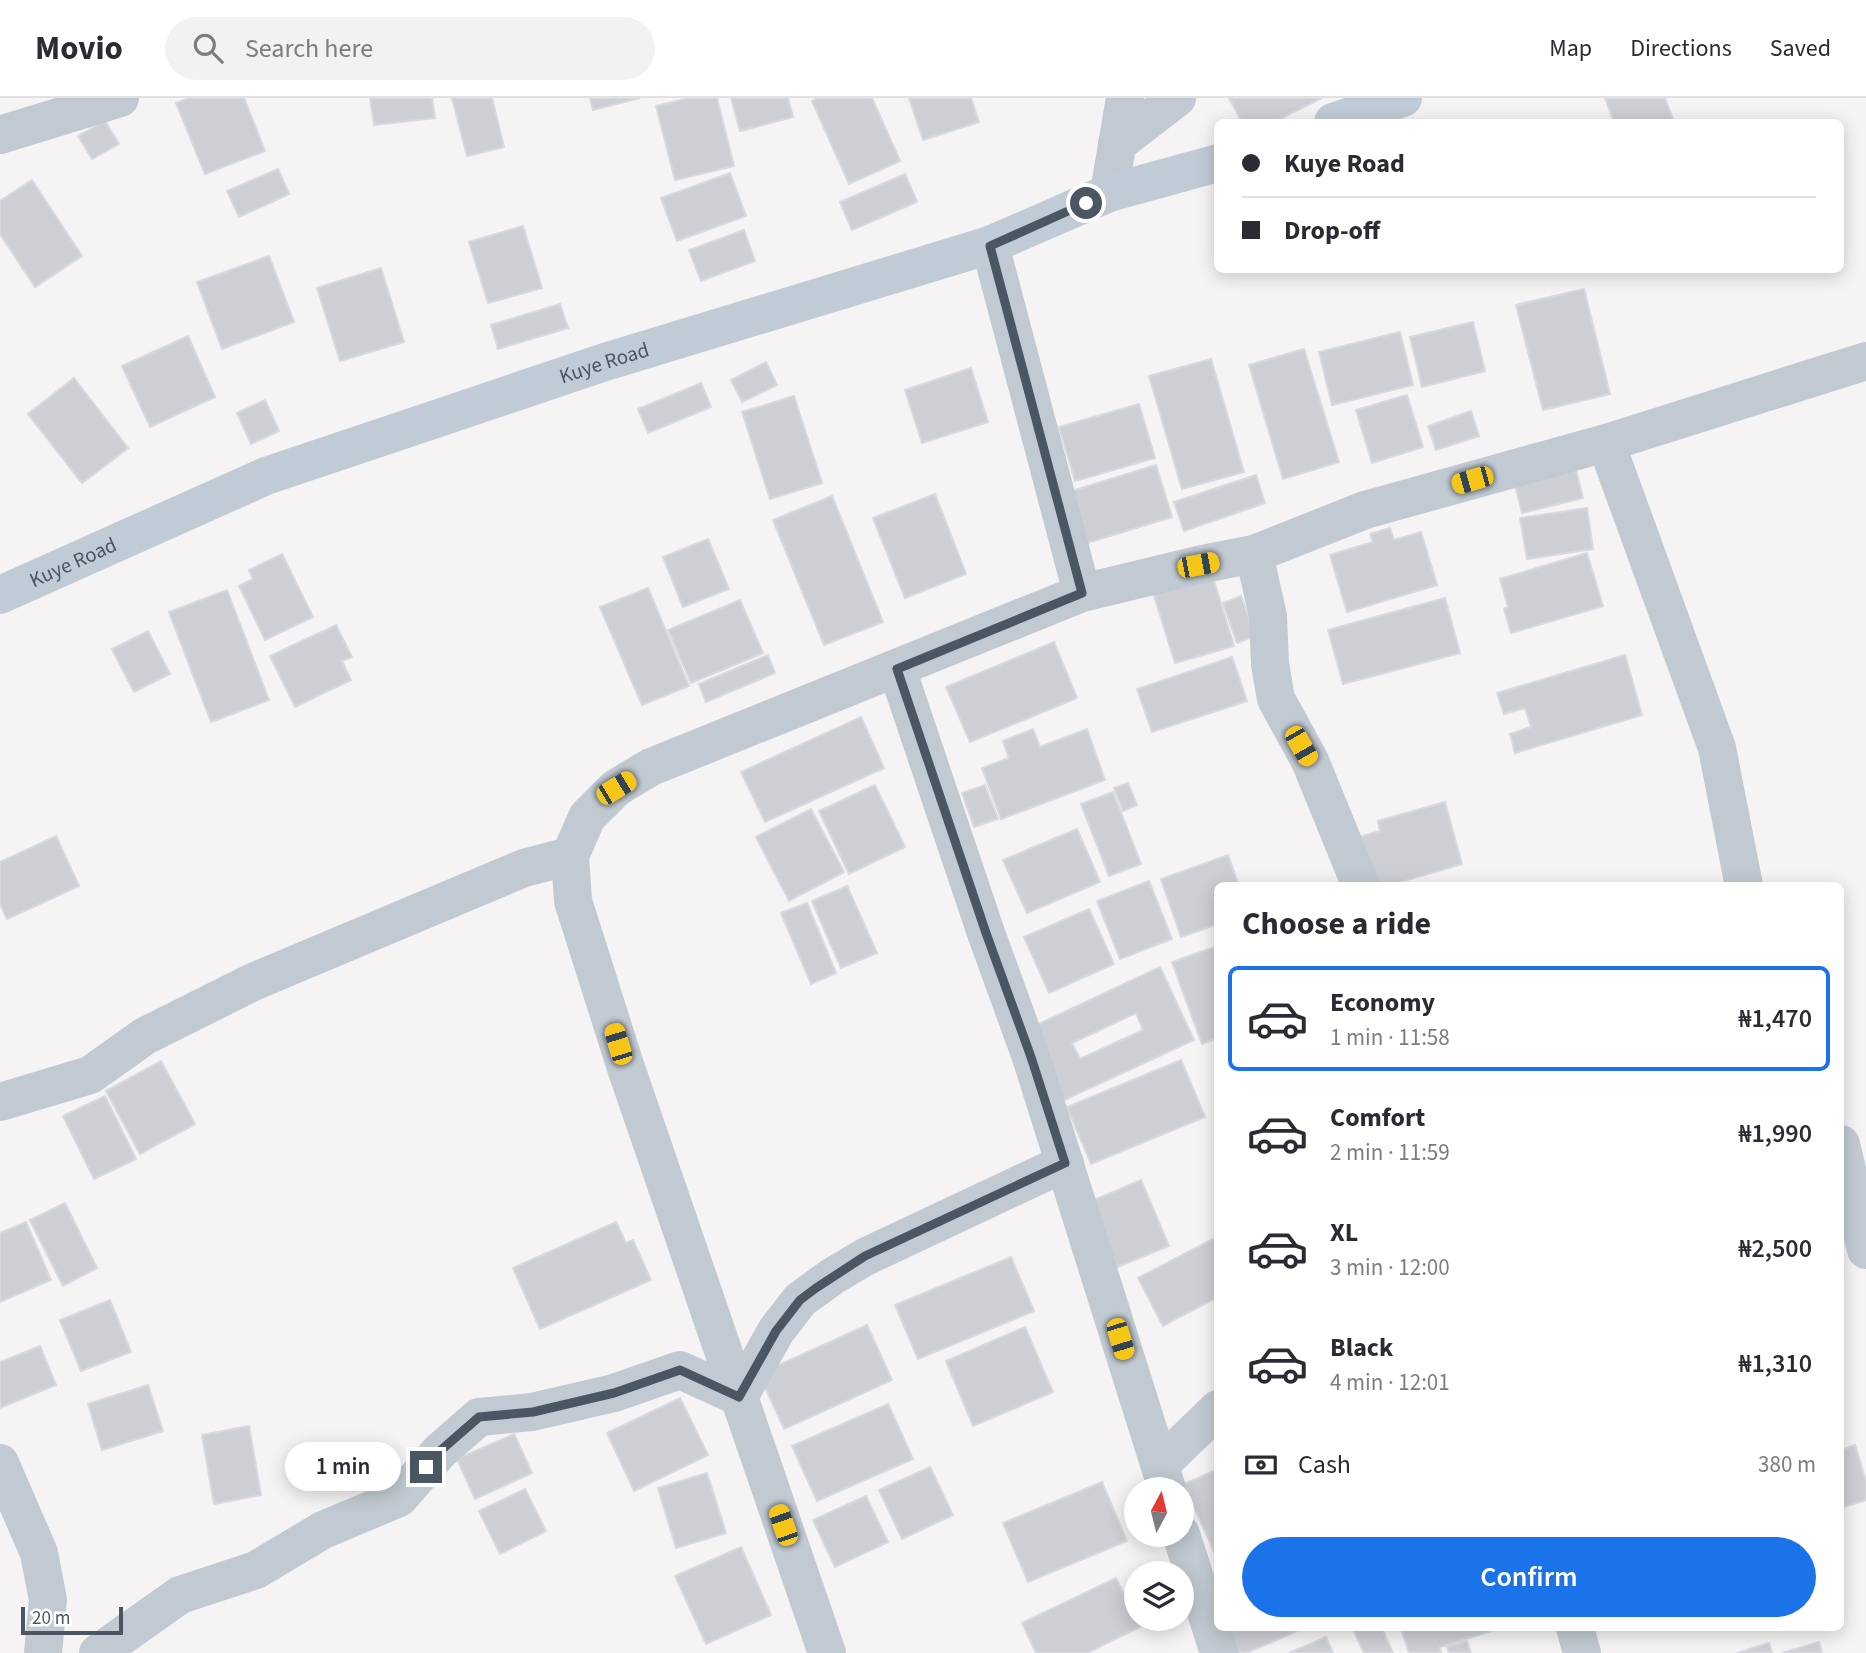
<!DOCTYPE html>
<html lang="en">
<head>
<meta charset="utf-8">
<style>
	:root { --surface:#fff; --page:#f2f2f3; --text:#2b2b33; --muted:#7c7c81; --line:#e1e1e2; --accent:#1a73e8 }
	body { margin:0; font-family:"Source Sans 3",sans-serif; background:var(--page); color:var(--text); height:100vh; display:flex; flex-direction:column; font-size:26px; white-space:nowrap }
	* { box-sizing:border-box; margin:0 }
	p { font-size:23px; color:var(--muted) }
	.icon { flex:none; width:38px; height:38px; fill:none; stroke:currentColor; stroke-width:2; stroke-linecap:round; stroke-linejoin:round }
	.map { position:relative; flex:1; overflow:hidden }
	.drawer { position:absolute; left:1214px; top:784px; width:630px; height:749px; display:flex; flex-direction:column; background:var(--surface); border-radius:10px; box-shadow:0 4px 18px #0003 }
	.drawer>* { flex:none }
	.banner { position:absolute; left:1214px; top:21px; width:630px; height:154px; border-radius:10px; box-shadow:0 4px 18px #0003; display:grid; align-content:center; height:154px; padding:0 28px; background:var(--surface) }
	.needle { width:46px; rotate:7deg }
	.tools { position:absolute; left:1124px; top:1379px; display:grid; gap:14px }
	.tools a { display:grid; place-items:center; width:70px; height:70px; border-radius:50%; background:var(--surface); box-shadow:0 4px 18px #0003; font-size:35px }
	.scale { position:absolute; left:21px; bottom:18px; width:102px; box-sizing:border-box; padding-left:7px; border:4px solid #4a5661; border-top:0; font-size:19px; line-height:24px; white-space:nowrap; color:#4a5661; -webkit-text-stroke:5px #fff; paint-order:stroke }
	.end { position:absolute; width:32px; height:32px; margin:-16px; border:9px solid #4a5661; background:#fff; box-shadow:0 0 0 4px #fff }
	.from { border-radius:50% }
	.bubble { position:absolute; height:49px; border-radius:24px; background:var(--surface); box-shadow:0 4px 18px #0003; font-size:23px; font-weight:600; line-height:49px; text-align:center }
	.car { position:absolute; width:21px; height:42px; margin:-21px -10px; border-radius:9px; box-shadow:0 0 5px 2px #0007; background:linear-gradient(#f5c518 24%,#345 0 40%,#f5c518 0 76%,#345 0 86%,#f5c518 0) }
	.banner b { display:flex; align-items:center; gap:24px; height:66px; font-size:26px }
	.banner b+b { border-top:2px solid var(--line) }
	.banner i { width:18px; height:18px; background:var(--text) }
	ul { padding:0; list-style:none }
	li { display:flex; align-items:center; gap:21px; height:105px; margin:0 14px 10px; padding:0 14px; border:4px solid transparent; border-radius:10px }
	li div { flex:1 }
	li b { display:block; font-size:26px }
	li em { font-style:normal; font-weight:600 }
	li.selected { border-color:var(--accent) }
	li>.icon { width:63px; height:63px; stroke-width:1.5 }
	h2 { padding:0 28px; font-size:32px; line-height:84px }
	.pay { display:flex; align-items:center; gap:18px; height:77px; padding:0 28px; font-size:26px }
	.pay p { margin-inline-start:auto }
	.action { display:flex; gap:14px; margin-top:auto; padding:14px 28px }
	.action a { flex:1; height:80px; border-radius:42px; background:var(--accent); color:#fff; font-size:28px; font-weight:600; line-height:80px; text-align:center }
	header { display:flex; align-items:center; gap:42px; box-sizing:border-box; height:98px; padding:0 35px; background:var(--surface); border-bottom:2px solid var(--line) }
	header strong { font-size:33px }
	nav { display:flex; gap:38px; margin-inline-start:auto; font-size:24px }
	.search { width:490px; height:63px; background:var(--page); display:flex; align-items:center; gap:18px; box-sizing:border-box; padding:0 24px; border-radius:38px; color:var(--muted); font-size:26px }
	.map>svg:first-child { display:block }
	.building { fill:#cdcfd5; stroke:#d7d9de; stroke-width:2; fill-rule:evenodd }
	.lines { fill:none; stroke-linecap:round; stroke-linejoin:round }
	.street { stroke:#c1cad2; stroke-width:38 }
	.secondary { stroke:#c1cbd6; stroke-width:38 }
	.route { stroke:#4a5661; stroke-width:9 }
	.labels { text-anchor:middle; dominant-baseline:central; stroke-width:7; stroke-linejoin:round; paint-order:stroke }
	.street-label { font-size:21px; fill:#4a5661; stroke:#fff }
</style>
</head>
<body>
<header>
<strong>Movio</strong>
<div class="search"><svg class="icon" aria-label="search" viewBox="0 0 24 24"><circle cx="10" cy="10" r="6"/><path d="M15 15l6 6"/></svg>Search here</div>
<nav><a>Map</a><a>Directions</a><a>Saved</a></nav>
</header>
<div class="map">
<svg width="1866" height="1555" viewBox="0 0 1866 1555">
	<rect width="100%" height="100%" fill="#f5f3f3"/>
	<g class="building">
		<polygon points="189,0 244,0 265,53 205,76 176,5"/>
		<polygon points="370,0 432,0 435,20 374,27"/>
		<polygon points="452,0 492,0 504,49 467,58"/>
		<polygon points="590,0 640,0 593,12"/>
		<polygon points="689,0 717,0 734,68 675,82 656,8"/>
		<polygon points="731,0 788,0 793,19 740,33"/>
		<polygon points="818,0 872,0 900,63 849,86 812,3"/>
		<polygon points="909,0 971,0 979,24 923,42"/>
		<polygon points="1229,0 1322,0 1274,24 1242,24"/>
		<polygon points="1605,0 1665,0 1674,24 1614,24"/>
		<polygon points="105,23 119,46 92,61 78,38"/>
		<polygon points="278,71 289,96 239,119 227,93"/>
		<polygon points="730,75 746,118 677,143 661,100"/>
		<polygon points="905,76 917,104 852,132 840,104"/>
		<polygon points="32,82 82,158 35,189 0,136 0,103"/>
		<polygon points="523,128 542,190 488,205 469,144"/>
		<polygon points="744,132 755,163 701,183 689,152"/>
		<polygon points="269,158 294,224 222,251 197,184"/>
		<polygon points="381,170 404,244 340,263 317,190"/>
		<polygon points="1584,191 1610,296 1543,312 1516,207"/>
		<polygon points="560,206 568,230 498,251 491,227"/>
		<polygon points="1473,224 1485,273 1422,289 1410,239"/>
		<polygon points="1400,234 1413,287 1332,307 1319,254"/>
		<polygon points="188,238 215,299 150,329 122,268"/>
		<polygon points="1304,251 1339,364 1283,381 1249,267"/>
		<polygon points="1211,261 1244,374 1182,391 1149,278"/>
		<polygon points="766,264 777,287 742,304 731,282"/>
		<polygon points="971,270 988,324 922,345 905,292"/>
		<polygon points="74,280 128,350 82,385 28,316"/>
		<polygon points="701,285 711,309 648,335 638,311"/>
		<polygon points="1407,297 1423,349 1372,365 1356,312"/>
		<polygon points="794,298 822,385 770,401 742,314"/>
		<polygon points="265,302 279,333 251,346 237,315"/>
		<polygon points="1139,306 1155,360 1075,383 1059,329"/>
		<polygon points="1471,313 1479,338 1436,352 1428,328"/>
		<polygon points="1574,364 1583,400 1522,415 1513,379"/>
		<polygon points="1156,367 1172,419 1087,445 1072,393"/>
		<polygon points="1256,377 1265,405 1184,433 1174,404"/>
		<polygon points="935,396 966,476 905,500 873,420"/>
		<polygon points="832,398 883,524 824,547 773,422"/>
		<polygon points="1587,410 1593,451 1527,461 1520,420"/>
		<polygon points="1390,430 1394,442 1421,434 1437,487 1347,514 1330,457 1373,444 1370,436"/>
		<polygon points="708,441 729,491 683,509 663,459"/>
		<polygon points="1587,455 1603,508 1511,535 1504,511 1508,509 1500,481"/>
		<polygon points="282,456 313,519 265,542 239,488 253,481 249,472"/>
		<polygon points="1211,473 1234,548 1175,565 1152,491"/>
		<polygon points="648,490 689,588 642,607 600,509"/>
		<polygon points="227,492 269,602 211,624 169,514"/>
		<polygon points="1241,498 1255,538 1237,545 1223,505"/>
		<polygon points="1445,500 1460,555 1343,586 1328,532"/>
		<polygon points="740,502 763,555 691,585 668,532"/>
		<polygon points="336,527 352,559 342,563 351,582 295,609 270,558"/>
		<polygon points="148,533 170,576 134,594 112,551"/>
		<polygon points="1054,544 1077,600 970,644 946,589"/>
		<polygon points="768,557 775,575 706,604 699,586"/>
		<polygon points="1625,557 1642,617 1515,655 1510,636 1531,629 1525,610 1504,616 1497,595"/>
		<polygon points="1232,559 1247,603 1152,634 1137,591"/>
		<polygon points="861,619 884,670 765,724 741,674"/>
		<polygon points="1033,631 1040,649 1087,631 1105,682 1001,721 982,670 1009,660 1003,643"/>
		<polygon points="1128,685 1137,707 1123,713 1114,690"/>
		<polygon points="875,687 905,749 849,776 819,713"/>
		<polygon points="985,687 998,721 974,729 962,695"/>
		<polygon points="1113,694 1141,766 1109,778 1081,706"/>
		<polygon points="1445,704 1462,766 1387,788 1373,788 1359,739 1380,733 1378,723"/>
		<polygon points="811,711 844,774 789,803 756,739"/>
		<polygon points="1077,731 1100,784 1027,815 1003,762"/>
		<polygon points="56,738 79,788 7,821 0,806 0,764"/>
		<polygon points="1228,757 1239,788 1218,788 1218,826 1181,839 1161,781"/>
		<polygon points="1149,783 1172,841 1120,861 1097,803"/>
		<polygon points="847,788 877,855 841,870 812,803"/>
		<polygon points="807,805 836,875 811,886 781,815"/>
		<polygon points="1089,811 1114,866 1049,895 1024,839"/>
		<polygon points="1214,849 1218,861 1218,940 1202,946 1172,864"/>
		<path d="M1160,869L1194,942L1060,1004L1026,932ZM1136,915L1143,932L1080,961L1072,945Z"/>
		<polygon points="1181,962 1205,1019 1091,1066 1067,1009"/>
		<polygon points="161,963 195,1026 140,1056 106,993"/>
		<polygon points="105,998 136,1061 94,1081 63,1018"/>
		<polygon points="1141,1082 1169,1148 1115,1170 1087,1105"/>
		<polygon points="65,1105 97,1170 63,1188 30,1122"/>
		<polygon points="26,1124 51,1182 0,1204 0,1135"/>
		<polygon points="616,1124 626,1145 633,1142 651,1182 540,1231 513,1170"/>
		<polygon points="1213,1141 1218,1150 1218,1199 1163,1228 1138,1180"/>
		<polygon points="1011,1159 1034,1213 918,1261 895,1207"/>
		<polygon points="110,1202 131,1254 81,1273 60,1222"/>
		<polygon points="867,1227 892,1282 784,1331 759,1276"/>
		<polygon points="1025,1229 1053,1294 973,1328 946,1263"/>
		<polygon points="40,1248 56,1287 0,1310 0,1264"/>
		<polygon points="148,1287 163,1333 102,1352 88,1306"/>
		<polygon points="680,1300 708,1357 634,1393 607,1335"/>
		<polygon points="888,1306 913,1361 817,1403 792,1348"/>
		<polygon points="249,1328 261,1397 214,1406 202,1337"/>
		<polygon points="514,1336 532,1375 475,1401 457,1361"/>
		<polygon points="1855,1347 1866,1383 1866,1402 1841,1410 1841,1352"/>
		<polygon points="930,1369 953,1417 902,1441 879,1392"/>
		<polygon points="1218,1371 1218,1463 1184,1386"/>
		<polygon points="707,1375 726,1435 676,1450 658,1390"/>
		<polygon points="1102,1384 1127,1443 1028,1484 1003,1425"/>
		<polygon points="525,1391 546,1433 500,1456 479,1413"/>
		<polygon points="866,1398 888,1444 835,1469 813,1422"/>
		<polygon points="741,1449 771,1517 706,1546 675,1478"/>
		<polygon points="1116,1480 1140,1529 1087,1555 1036,1555 1022,1525"/>
		<polygon points="1225,1530 1304,1530 1246,1555 1236,1555"/>
		<polygon points="1358,1530 1382,1530 1393,1555 1364,1555 1353,1531"/>
		<polygon points="1401,1530 1501,1530 1440,1549 1441,1555 1409,1555"/>
		<polygon points="1326,1539 1333,1555 1289,1555"/>
		<polygon points="1467,1543 1471,1555 1449,1555 1447,1549"/>
		<polygon points="1819,1544 1822,1555 1782,1555"/>
		<polygon points="1769,1545 1772,1555 1737,1555"/>
	</g>
	<g class="lines">
		<g class="street">
			<polyline points="0,37 120,0"/>
			<polyline points="1117,46 1177,0"/>
			<polyline points="1109,95 1125,0"/>
			<polyline points="990,147 1082,495"/>
			<polyline points="1606,345 1717,650 1744,788"/>
			<polyline points="1254,456 1268,518 1270,566 1276,601 1310,663 1361,788"/>
			<polyline points="897,571 986,835 1031,959 1167,1391"/>
			<polyline points="0,1004 90,977 145,938 253,884 524,770 570,758"/>
			<polyline points="1841,1046 1866,1152"/>
			<polyline points="0,1365 39,1455 48,1502 43,1555"/>
			<polyline points="1160,1367 1218,1311"/>
			<polyline points="1181,1436 1219,1555"/>
			<polyline points="1575,1530 1582,1555"/>
			<polyline points="98,1555 180,1497 256,1472 323,1432 399,1400 440,1353 479,1319 532,1314 614,1295 680,1272 739,1299 776,1233 800,1202 833,1178 865,1159 1065,1065"/>
			<polyline points="827,1555 626,970 573,803 570,758 587,719 616,690 651,669 1082,495 1198,467 1254,456 1365,412 1606,345 1866,263"/>
		</g>
		<g class="secondary">
			<polyline points="1333,24 1403,0"/>
			<path id="s1" d="M0,497L266,378L605,264L990,147L1109,95L1218,65"/>
		</g>
	</g>
	<g class="lines">
		<polyline class="route" points="426,1369 440,1353 479,1319 533,1314 614,1295 680,1272 739,1299 776,1233 800,1202 816,1190 865,1158 1065,1065 1031,959 986,835 897,571 1082,495 990,148 1086,105"/>
	</g>
	<g class="labels">
		<g class="street-label">
			<text stroke="none"><textPath href="#s1" startOffset="648">Kuye Road</textPath></text>
			<text stroke="none"><textPath href="#s1" startOffset="80">Kuye Road</textPath></text>
		</g>
	</g>
</svg>
<div class="tools">
<a><svg class="needle" viewBox="-14 -14 28 28"><path d="M0-13l5 13h-10z" fill="#e53935"/><path d="M0 13l5-13h-10z" fill="#7c7c81"/></svg></a>
<a><svg class="icon" aria-label="layers" viewBox="0 0 24 24"><path d="M12 4l9 5-9 5-9-5zM3 14l9 5 9-5"/></svg></a>
</div>
<div class="scale">20 m</div>
<i class="end from" style="left:1086px;top:105px"></i>
<i class="end" style="left:426px;top:1369px"></i>
<div class="bubble" style="left:285px;top:1344px;width:116px">1 min</div>
<i class="car" style="left:1472px;top:382px;rotate:254deg"></i>
<i class="car" style="left:1198px;top:467px;rotate:79deg"></i>
<i class="car" style="left:1301px;top:648px;rotate:150deg"></i>
<i class="car" style="left:616px;top:690px;rotate:59deg"></i>
<i class="car" style="left:618px;top:946px;rotate:343deg"></i>
<i class="car" style="left:1120px;top:1241px;rotate:163deg"></i>
<i class="car" style="left:783px;top:1427px;rotate:341deg"></i>
<div class="banner">
<b><i class="from"></i>Kuye Road</b>
<b><i></i>Drop-off</b>
</div>
<section class="drawer">
<h2>Choose a ride</h2>
<ul>
<li class="selected"><svg class="icon" aria-label="car" viewBox="0 0 24 24"><path d="M5 17H2v-5l4-1 3-4h7l3 4 3 1v5h-3M9 17h6M6 11h13"/><circle cx="7" cy="17" r="2"/><circle cx="17" cy="17" r="2"/></svg><div><b>Economy</b><p>1 min · 11:58</p></div><em>₦1,470</em></li>
<li><svg class="icon" aria-label="car" viewBox="0 0 24 24"><path d="M5 17H2v-5l4-1 3-4h7l3 4 3 1v5h-3M9 17h6M6 11h13"/><circle cx="7" cy="17" r="2"/><circle cx="17" cy="17" r="2"/></svg><div><b>Comfort</b><p>2 min · 11:59</p></div><em>₦1,990</em></li>
<li><svg class="icon" aria-label="car" viewBox="0 0 24 24"><path d="M5 17H2v-5l4-1 3-4h7l3 4 3 1v5h-3M9 17h6M6 11h13"/><circle cx="7" cy="17" r="2"/><circle cx="17" cy="17" r="2"/></svg><div><b>XL</b><p>3 min · 12:00</p></div><em>₦2,500</em></li>
<li><svg class="icon" aria-label="car" viewBox="0 0 24 24"><path d="M5 17H2v-5l4-1 3-4h7l3 4 3 1v5h-3M9 17h6M6 11h13"/><circle cx="7" cy="17" r="2"/><circle cx="17" cy="17" r="2"/></svg><div><b>Black</b><p>4 min · 12:01</p></div><em>₦1,310</em></li>
</ul>
<div class="pay"><svg class="icon" aria-label="cash" viewBox="0 0 24 24"><path d="M3 7h18v10H3z"/><circle cx="12" cy="12" r="2"/></svg>Cash<p>380 m</p></div>
<div class="action"><a>Confirm</a></div>
</section>
</div>
</body>
</html>
